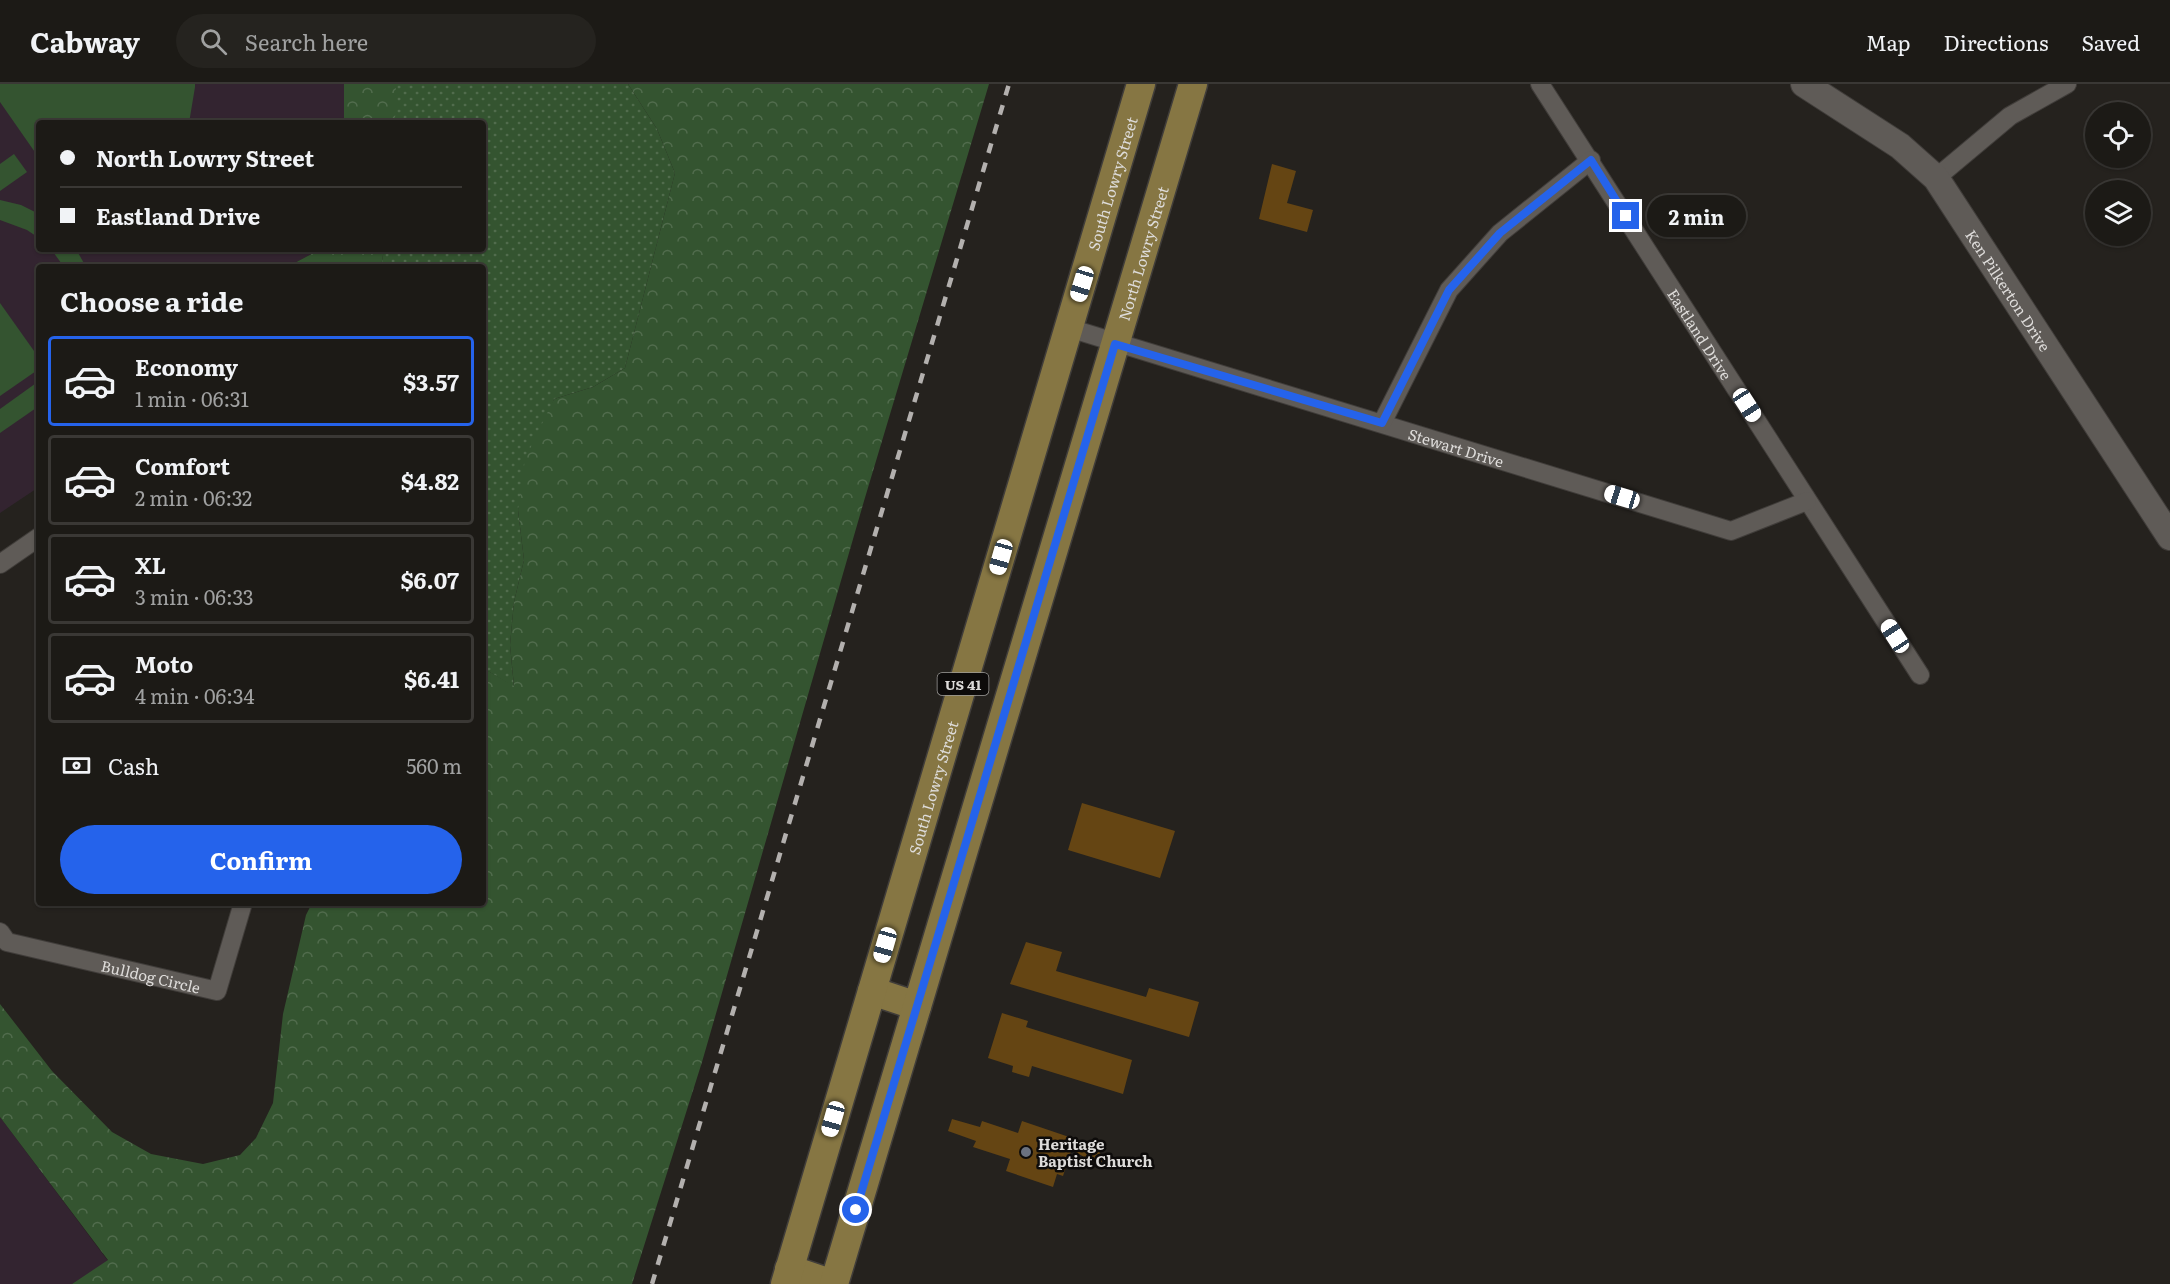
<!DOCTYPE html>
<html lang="en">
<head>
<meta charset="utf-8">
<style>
	:root { --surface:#1c1a16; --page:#25231f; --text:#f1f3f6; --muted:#a0a1a1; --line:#3a3835; --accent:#2563eb }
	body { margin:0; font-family:Literata,serif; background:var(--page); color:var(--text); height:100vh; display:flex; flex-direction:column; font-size:22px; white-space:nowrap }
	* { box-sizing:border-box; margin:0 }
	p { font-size:20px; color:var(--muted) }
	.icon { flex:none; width:33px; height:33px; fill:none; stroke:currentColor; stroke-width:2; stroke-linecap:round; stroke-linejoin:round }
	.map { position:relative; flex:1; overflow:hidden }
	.details { position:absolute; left:36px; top:180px; width:450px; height:642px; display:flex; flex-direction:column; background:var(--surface); border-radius:6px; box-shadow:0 2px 4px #0004,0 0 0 2px var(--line) }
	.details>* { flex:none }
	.hud { position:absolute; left:36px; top:36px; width:450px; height:132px; border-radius:6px; box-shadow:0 2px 4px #0004,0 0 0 2px var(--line); display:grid; align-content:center; height:132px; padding:0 24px; background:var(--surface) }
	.fabs { position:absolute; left:2085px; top:18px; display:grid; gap:12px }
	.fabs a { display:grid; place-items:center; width:66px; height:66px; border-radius:50%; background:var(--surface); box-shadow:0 2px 4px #0004,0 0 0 2px var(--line); font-size:30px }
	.end { position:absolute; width:27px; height:27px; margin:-14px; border:8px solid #2563eb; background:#fff; box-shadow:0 0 0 3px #fff }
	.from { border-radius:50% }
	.bubble { position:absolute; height:42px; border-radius:21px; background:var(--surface); box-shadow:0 2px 4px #0004,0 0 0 2px var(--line); font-size:20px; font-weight:700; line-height:42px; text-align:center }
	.car { position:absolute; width:18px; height:36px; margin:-18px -9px; border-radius:8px; box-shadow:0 0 4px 2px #0007; background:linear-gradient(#fff 24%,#345 0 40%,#fff 0 76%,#345 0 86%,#fff 0) }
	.hud b { display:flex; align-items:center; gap:21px; height:57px; font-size:22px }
	.hud b+b { border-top:2px solid var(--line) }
	.hud i { width:15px; height:15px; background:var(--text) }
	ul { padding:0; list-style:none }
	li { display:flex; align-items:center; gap:18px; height:90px; margin:0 12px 9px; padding:0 12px; border:3px solid var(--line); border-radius:6px }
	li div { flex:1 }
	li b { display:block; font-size:22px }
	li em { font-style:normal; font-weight:700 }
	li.selected { border-color:var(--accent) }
	li>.icon { width:54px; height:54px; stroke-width:1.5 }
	h2 { padding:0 24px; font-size:27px; line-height:72px }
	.pay { display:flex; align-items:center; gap:15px; height:66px; padding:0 24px; font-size:22px }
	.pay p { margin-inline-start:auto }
	.action { display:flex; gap:12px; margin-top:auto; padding:12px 24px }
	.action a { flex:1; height:69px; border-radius:36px; background:var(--accent); color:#fff; font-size:24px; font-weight:700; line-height:69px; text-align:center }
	header { display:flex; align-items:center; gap:36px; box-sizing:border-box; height:84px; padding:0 30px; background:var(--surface); border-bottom:2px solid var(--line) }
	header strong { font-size:28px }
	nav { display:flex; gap:33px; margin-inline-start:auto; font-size:21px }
	.search { width:420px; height:54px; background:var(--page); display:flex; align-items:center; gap:15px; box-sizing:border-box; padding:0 21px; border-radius:33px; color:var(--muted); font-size:22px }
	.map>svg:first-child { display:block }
	.education { fill:#332430 }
	.grass { fill:url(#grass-dots) }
	.forest { fill:url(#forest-crowns) }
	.green { fill:#345430 }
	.building { fill:#654513 }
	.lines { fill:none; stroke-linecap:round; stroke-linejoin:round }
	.street-casing { stroke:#403d3a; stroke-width:20 }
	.secondary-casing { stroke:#403d3a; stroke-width:28 }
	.primary-casing { stroke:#403d3a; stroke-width:31 }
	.street { stroke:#5f5b57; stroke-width:18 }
	.secondary { stroke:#5f5b57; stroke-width:26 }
	.primary { stroke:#867643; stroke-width:28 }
	.rail { stroke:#b3b0ae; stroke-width:4.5; stroke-dasharray:10 10; stroke-linecap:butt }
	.route { stroke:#2563eb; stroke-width:8 }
	.worship-dot { fill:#6b7280; stroke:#0d0b0a; stroke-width:2 }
	.labels { text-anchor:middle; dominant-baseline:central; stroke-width:5; stroke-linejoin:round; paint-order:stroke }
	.shield { fill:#0d0b0a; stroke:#9f9d9b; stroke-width:1.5 }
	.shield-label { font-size:14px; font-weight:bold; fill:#dddbd9 }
	.street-label { font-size:15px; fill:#dddbd9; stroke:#0d0b0a }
	.poi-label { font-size:15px; font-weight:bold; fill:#dddbd9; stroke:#0d0b0a; text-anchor:start }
</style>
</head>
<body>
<header>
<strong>Cabway</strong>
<div class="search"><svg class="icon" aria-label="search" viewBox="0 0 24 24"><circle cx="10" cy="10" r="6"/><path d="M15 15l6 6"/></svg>Search here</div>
<nav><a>Map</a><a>Directions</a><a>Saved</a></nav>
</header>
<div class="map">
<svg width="2170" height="1200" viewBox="0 0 2170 1200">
	<defs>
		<pattern id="grass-dots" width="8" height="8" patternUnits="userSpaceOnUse" patternTransform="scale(1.5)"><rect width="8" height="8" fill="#345430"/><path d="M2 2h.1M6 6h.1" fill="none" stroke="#516c4d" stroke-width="1.8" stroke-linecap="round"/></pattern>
		<pattern id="forest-crowns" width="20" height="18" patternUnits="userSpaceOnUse" patternTransform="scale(1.5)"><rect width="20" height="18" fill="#345430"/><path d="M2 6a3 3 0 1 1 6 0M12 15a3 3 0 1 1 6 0" fill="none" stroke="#516c4d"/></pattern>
	</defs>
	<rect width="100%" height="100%" fill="#25221e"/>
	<g class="education">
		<polygon points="0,0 344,0 344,39 39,39 39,165 321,165 287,183 39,183 39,403 0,429"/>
		<polygon points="0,1033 108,1177 72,1200 0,1200"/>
	</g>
	<polygon class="grass" points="391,0 628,0 657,45 675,89 625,284 593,303 554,315 518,426 524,476 514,518 510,561 514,603 483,584 483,183 381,183 384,165 483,165 483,39 392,39"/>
	<g class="forest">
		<polygon points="344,0 396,0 395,39 344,39"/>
		<polygon points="628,0 989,0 864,417 702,978 632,1200 72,1200 108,1176 0,1033 0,920 52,987 112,1048 151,1070 203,1080 240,1071 256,1054 273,1019 283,930 306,831 312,819 483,819 483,806 487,801 483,798 483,584 514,602 510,561 514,518 524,476 518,426 525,375 554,315 593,303 625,284 675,89 657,45"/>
		<polygon points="321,165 384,165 381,183 287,183"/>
	</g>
	<g class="green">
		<polygon points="0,0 195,0 195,3 189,39 39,39 39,74 0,18"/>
		<polygon points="14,70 27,88 0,107 0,80"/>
		<polygon points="0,116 21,121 39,130 39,154 27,146 0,136"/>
		<polygon points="51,165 76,165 86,183 64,183"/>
		<polygon points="0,219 39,274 39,285 0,312"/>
		<polygon points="39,297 39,322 0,349 0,325"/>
	</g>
	<g class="building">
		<polygon points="1272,80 1296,87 1287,119 1313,126 1307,148 1259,135"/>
		<polygon points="1082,719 1175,747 1160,794 1068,766"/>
		<polygon points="1026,858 1062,868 1056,887 1146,913 1149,904 1199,918 1189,953 1010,900"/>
		<polygon points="1002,929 1028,937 1026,943 1132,976 1123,1010 1032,982 1029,993 1012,988 1013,982 988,974"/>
		<polygon points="952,1035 980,1043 982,1037 1018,1049 1022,1037 1075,1055 1063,1092 1057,1090 1053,1103 1006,1087 1010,1075 973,1063 976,1057 948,1047"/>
		<polygon points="1094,1063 1099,1064 1102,1078 1091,1077 1072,1066"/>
	</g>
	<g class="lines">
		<defs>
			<g id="street">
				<path id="s1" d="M1540,0L1920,591"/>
				<polyline points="1936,94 2010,32 2067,0"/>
				<path id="s2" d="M1069,244L1731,447L1807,417"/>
				<polyline points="1382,339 1449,206 1500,149 1591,76"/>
				<polyline points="0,480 39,453"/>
				<path id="s3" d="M0,848L7,858L217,907L243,819"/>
			</g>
			<g id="secondary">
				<path id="s4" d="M1804,0L1900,62L1936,94L2170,453"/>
			</g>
			<g id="primary">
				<polyline points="872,907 917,922"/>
				<polyline points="789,1185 833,1200"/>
				<path id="s5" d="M785,1200L1141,0"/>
				<path id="s6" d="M834,1200L1193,0"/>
			</g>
		</defs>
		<use href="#street" class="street-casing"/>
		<use href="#secondary" class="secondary-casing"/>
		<use href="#primary" class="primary-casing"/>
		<use href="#street" class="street"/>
		<use href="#secondary" class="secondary"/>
		<use href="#primary" class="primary"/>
		<polyline class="rail" points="652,1200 1009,0"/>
	</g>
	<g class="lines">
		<polyline class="route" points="856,1126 1115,260 1382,339 1449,206 1500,149 1591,76 1626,132"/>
	</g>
	<circle class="worship-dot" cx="1026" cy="1068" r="6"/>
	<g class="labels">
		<rect class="shield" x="937.5" y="589" width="51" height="22" rx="4.5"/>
		<g class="shield-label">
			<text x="963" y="600">US 41</text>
		</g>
		<g class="street-label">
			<text stroke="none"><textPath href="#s5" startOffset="1148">South Lowry Street</textPath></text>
			<text stroke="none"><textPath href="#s6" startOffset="1076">North Lowry Street</textPath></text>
			<text stroke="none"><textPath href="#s4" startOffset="296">Ken Pilkerton Drive</textPath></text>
			<text stroke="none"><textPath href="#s1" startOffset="297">Eastland Drive</textPath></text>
			<text stroke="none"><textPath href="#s2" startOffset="405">Stewart Drive</textPath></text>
			<text stroke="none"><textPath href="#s5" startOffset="518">South Lowry Street</textPath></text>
			<text stroke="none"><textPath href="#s3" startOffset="160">Bulldog Circle</textPath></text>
		</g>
		<g class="poi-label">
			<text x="1038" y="1059">Heritage<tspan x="1038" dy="17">Baptist Church</tspan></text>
		</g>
	</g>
</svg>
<div class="fabs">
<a><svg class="icon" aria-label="locate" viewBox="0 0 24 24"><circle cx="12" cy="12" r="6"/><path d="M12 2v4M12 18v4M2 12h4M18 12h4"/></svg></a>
<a><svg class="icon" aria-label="layers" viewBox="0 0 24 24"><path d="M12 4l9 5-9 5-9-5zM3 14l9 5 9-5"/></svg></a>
</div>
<i class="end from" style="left:856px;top:1126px"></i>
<i class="end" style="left:1626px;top:132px"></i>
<div class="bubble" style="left:1647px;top:111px;width:99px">2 min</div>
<i class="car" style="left:1082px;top:200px;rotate:197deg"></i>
<i class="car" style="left:1747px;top:321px;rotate:147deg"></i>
<i class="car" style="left:1622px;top:413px;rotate:287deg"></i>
<i class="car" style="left:1001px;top:473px;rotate:196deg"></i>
<i class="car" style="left:1895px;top:552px;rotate:327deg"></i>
<i class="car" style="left:885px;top:861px;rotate:196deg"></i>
<i class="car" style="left:833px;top:1035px;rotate:196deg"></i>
<div class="hud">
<b><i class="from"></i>North Lowry Street</b>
<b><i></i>Eastland Drive</b>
</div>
<section class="details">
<h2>Choose a ride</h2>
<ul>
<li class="selected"><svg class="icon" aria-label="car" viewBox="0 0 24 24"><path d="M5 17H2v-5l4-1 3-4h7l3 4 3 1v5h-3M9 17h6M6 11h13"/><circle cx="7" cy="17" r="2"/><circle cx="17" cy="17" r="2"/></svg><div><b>Economy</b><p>1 min · 06:31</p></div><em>$3.57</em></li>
<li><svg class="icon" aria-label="car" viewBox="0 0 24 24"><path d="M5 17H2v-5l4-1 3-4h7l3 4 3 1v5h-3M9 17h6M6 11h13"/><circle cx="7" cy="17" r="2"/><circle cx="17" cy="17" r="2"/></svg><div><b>Comfort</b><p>2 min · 06:32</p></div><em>$4.82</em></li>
<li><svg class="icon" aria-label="car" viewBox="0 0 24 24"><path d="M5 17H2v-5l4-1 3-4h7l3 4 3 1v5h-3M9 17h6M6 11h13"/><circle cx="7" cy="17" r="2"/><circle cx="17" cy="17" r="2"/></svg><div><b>XL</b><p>3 min · 06:33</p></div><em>$6.07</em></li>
<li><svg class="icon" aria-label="car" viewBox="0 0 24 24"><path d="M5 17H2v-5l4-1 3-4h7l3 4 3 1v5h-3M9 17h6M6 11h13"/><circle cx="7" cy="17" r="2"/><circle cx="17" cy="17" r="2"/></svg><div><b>Moto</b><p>4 min · 06:34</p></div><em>$6.41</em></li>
</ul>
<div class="pay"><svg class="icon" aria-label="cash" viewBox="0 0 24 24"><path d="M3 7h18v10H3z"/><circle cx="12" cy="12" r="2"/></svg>Cash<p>560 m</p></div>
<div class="action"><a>Confirm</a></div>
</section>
</div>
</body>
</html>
